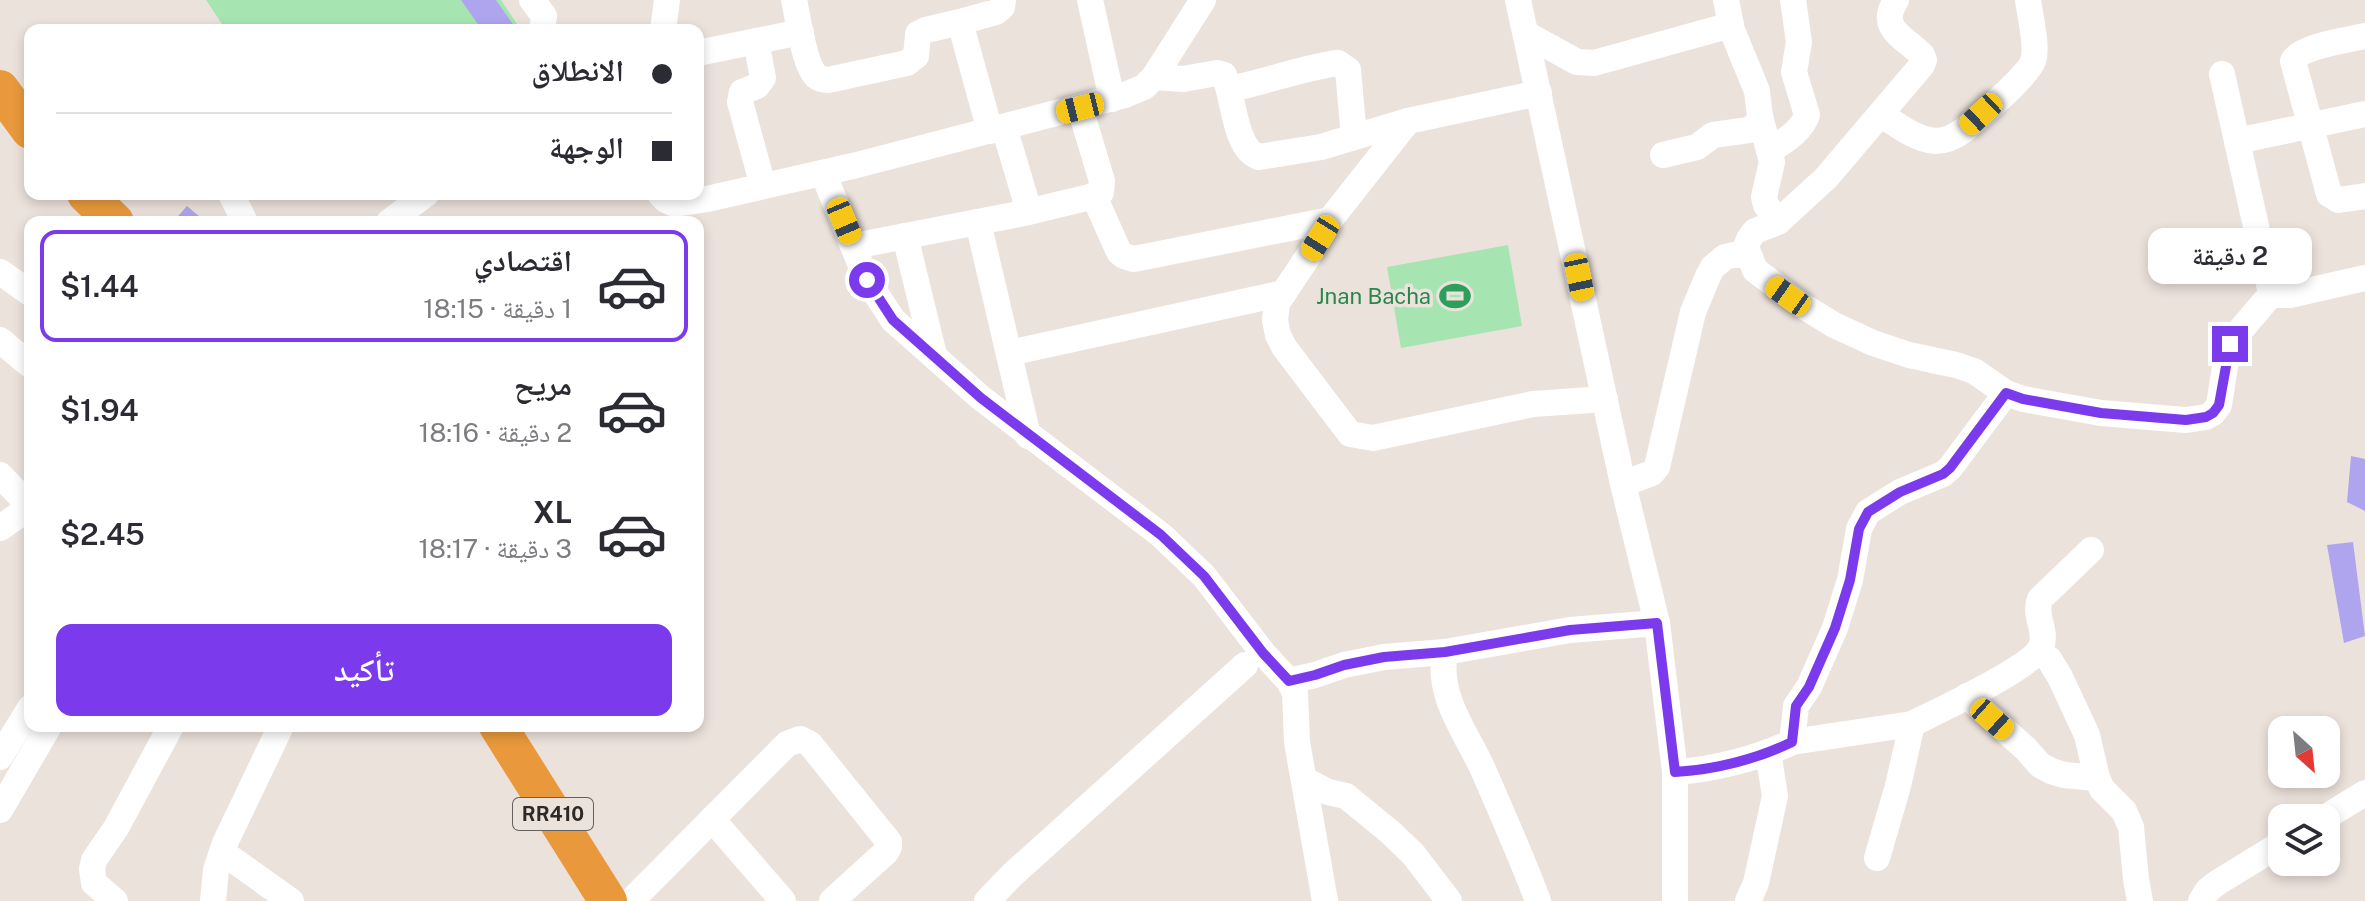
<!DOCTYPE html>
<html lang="ar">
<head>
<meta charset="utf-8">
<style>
	:root { --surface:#fff; --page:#f7f7f7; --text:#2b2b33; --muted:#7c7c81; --line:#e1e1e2; --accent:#7c3aed }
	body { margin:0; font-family:"Public Sans","Noto Naskh Arabic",sans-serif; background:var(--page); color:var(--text); direction:rtl; height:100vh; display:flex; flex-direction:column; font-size:30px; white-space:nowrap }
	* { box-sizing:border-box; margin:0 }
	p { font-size:26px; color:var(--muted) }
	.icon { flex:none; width:44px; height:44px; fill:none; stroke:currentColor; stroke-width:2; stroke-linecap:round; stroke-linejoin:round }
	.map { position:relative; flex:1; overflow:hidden; direction:ltr }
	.panel { position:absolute; left:24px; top:216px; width:680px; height:516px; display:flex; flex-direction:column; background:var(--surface); border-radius:16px; box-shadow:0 4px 12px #0003; direction:rtl }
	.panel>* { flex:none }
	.hud { position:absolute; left:24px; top:24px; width:680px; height:176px; border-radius:16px; box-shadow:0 4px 12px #0003; direction:rtl; display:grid; align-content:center; height:176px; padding:0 32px; background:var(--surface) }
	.needle { width:52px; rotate:153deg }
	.fabs { position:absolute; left:2268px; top:716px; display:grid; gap:16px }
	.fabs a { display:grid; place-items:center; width:72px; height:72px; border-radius:16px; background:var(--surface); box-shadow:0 4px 12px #0003; font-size:40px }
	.end { position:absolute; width:36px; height:36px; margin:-18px; border:10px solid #7c3aed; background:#fff; box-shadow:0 0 0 4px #fff }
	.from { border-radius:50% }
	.bubble { position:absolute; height:56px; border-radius:16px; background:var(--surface); box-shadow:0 4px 12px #0003; font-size:26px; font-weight:600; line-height:56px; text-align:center; direction:rtl }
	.car { position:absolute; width:24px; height:48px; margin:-24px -12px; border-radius:10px; box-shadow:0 0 6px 2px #0007; background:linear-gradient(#f5c518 24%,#345 0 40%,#f5c518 0 76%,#345 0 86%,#f5c518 0) }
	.hud b { display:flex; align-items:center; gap:28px; height:76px; font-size:30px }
	.hud b+b { border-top:2px solid var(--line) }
	.hud i { width:20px; height:20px; background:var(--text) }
	ul { padding:14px 0 0; list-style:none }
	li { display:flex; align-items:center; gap:24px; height:112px; margin:0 16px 12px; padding:0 16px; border:4px solid transparent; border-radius:16px }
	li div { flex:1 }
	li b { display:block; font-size:30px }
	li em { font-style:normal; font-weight:600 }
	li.active { border-color:var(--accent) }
	li>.icon { width:72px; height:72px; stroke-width:1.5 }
	.action { display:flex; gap:16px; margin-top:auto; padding:16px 32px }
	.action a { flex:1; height:92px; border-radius:16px; background:var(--accent); color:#fff; font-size:32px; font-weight:600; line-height:92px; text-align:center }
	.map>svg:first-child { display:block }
	.green { fill:#a6e5b2 }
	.building { fill:#afa5ef }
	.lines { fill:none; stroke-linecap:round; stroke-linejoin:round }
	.minor { stroke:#fff; stroke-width:26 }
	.highway { stroke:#e9993c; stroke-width:38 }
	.route { stroke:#7c3aed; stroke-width:10 }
	.labels { text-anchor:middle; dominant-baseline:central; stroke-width:7; stroke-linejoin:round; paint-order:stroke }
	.shield { fill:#ece2dc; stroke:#66605d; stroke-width:2 }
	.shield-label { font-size:20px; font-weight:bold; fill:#2d2927 }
	.leisure-label { font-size:22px; fill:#27864d; stroke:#ece2dc; text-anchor:end }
</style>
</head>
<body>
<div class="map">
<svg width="2365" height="901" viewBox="0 0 2365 901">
	<rect width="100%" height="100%" fill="#ece2dc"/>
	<g class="green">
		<polygon points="206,0 501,0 521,30 226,30"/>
		<polygon points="1508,245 1522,326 1401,348 1387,267"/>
	</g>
	<g class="building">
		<polygon points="461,0 496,0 517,30 482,30"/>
		<polygon points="187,206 206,222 173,222"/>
		<polygon points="2351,456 2365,459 2365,511 2347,502"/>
		<polygon points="2353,542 2365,636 2344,643 2327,545"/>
	</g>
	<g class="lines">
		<g class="minor">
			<polyline points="532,0 544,16 542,30"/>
			<path d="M794,0C798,18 804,64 816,76C821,80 822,79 828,80L907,63L916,56L918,34L926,30L960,22"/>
			<polyline points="1090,0 1112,99"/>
			<polyline points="1518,0 1623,484 1657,623 1675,772 1675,901"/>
			<polyline points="1726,0 1732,30 1757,91 1760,116 1772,162 1764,197 1766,205 1778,222"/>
			<path d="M1896,0C1878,29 1903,36 1922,55L1924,60L1922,65L1826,178L1778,222L1755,231L1749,239L1746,247L1755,270L1803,306L1834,325L1873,343L1909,355L1956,365L1974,371L2006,393L2023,399L2101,413L2186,420L2206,417L2213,413L2219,405L2226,360L2233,339L2273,292"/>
			<polyline points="663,30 667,0"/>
			<polyline points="1526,34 1577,62 1594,63 1731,25"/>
			<path d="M2365,36C2348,40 2301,46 2293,61L2329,194L2339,200L2365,196"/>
			<polyline points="756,41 763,78 757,86 742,92 740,102 763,186"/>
			<polyline points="698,53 801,32"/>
			<polyline points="2222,74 2270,289 2277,295 2290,295 2365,278"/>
			<path d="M1154,77L1183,79L1217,73L1224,75C1234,96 1234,149 1259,157L1321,147L1408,121L1539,93"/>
			<path d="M1229,89C1266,82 1301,68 1338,63L1348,70L1354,137"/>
			<path d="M1881,114C1897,125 1915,139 1935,141C1945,141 1956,136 1964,130C1978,119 2028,75 2033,61C2038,47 2030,16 2028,0"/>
			<polyline points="1408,121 1330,220 1311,252 1277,303 1275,320 1278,335 1284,347 1350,434 1373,438 1533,404 1605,399"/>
			<polyline points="1004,127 1029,211"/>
			<polyline points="990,131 960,22 996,12 1002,7 1003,0"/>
			<polyline points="2237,141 2365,114"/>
			<path d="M1770,151C1784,141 1801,132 1807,115L1794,72L1799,42L1793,0"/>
			<polyline points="1663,155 1697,147 1713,135 1749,130 1761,121"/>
			<polyline points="823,173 867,280 893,320 981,398 1161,535 1204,576 1263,653 1289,681 1295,693 1297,742 1325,901"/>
			<polyline points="231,194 245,222"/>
			<polyline points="660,194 666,200 675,204 707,199 857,165 1125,95 1144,87 1154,77 1203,0"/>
			<polyline points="1094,196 1119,252 1124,256 1134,259 1330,220"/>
			<polyline points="389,222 426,194"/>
			<polyline points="978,222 1028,436"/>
			<polyline points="905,236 934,355"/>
			<polyline points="854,246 1024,213 1090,197 1101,192 1102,181 1080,108"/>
			<polyline points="0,272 30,293"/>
			<polyline points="0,340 30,365"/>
			<polyline points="1009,353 1284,293"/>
			<polyline points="0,475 30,506"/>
			<polyline points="1623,484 1652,473 1657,467 1693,312 1708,276 1713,267 1725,257 1733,255 1748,255"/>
			<polyline points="0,528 30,507"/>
			<path d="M1445,652C1436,698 1468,734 1485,774C1503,816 1522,858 1538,901"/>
			<polyline points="2038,652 2049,659 2060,677 2087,735 2097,778 2102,789 2124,811 2131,827 2136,879 2140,901"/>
			<polyline points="1289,681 1315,675 1344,665 1384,657 1445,652 1570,630 1657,623"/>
			<polyline points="1967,696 2026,749 2040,765 2051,771 2064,775 2097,778"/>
			<path d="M1912,724C1936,712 2031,668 2041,647C2048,631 2033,616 2040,599L2091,550"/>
			<polyline points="1792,742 1912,724 1898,786 1877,858"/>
			<polyline points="0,757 30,708"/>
			<path d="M1675,772C1712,770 1759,758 1792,742L1796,706L1809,687L1835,628L1850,580L1859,529L1868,512L1900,492L1943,474L1950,468L2006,393"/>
			<polyline points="1305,780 1328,792 1346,796 1390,832 1413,854 1449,901"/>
			<polyline points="0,810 49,726"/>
			<polyline points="2324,818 2365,793"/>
			<polyline points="712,819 783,901"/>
			<polyline points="222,852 291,901"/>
			<polyline points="115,901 94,883 92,869 94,860 116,828 171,726"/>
			<polyline points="213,901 216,870 225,843 281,726"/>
			<polyline points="631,901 787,744 800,739 810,744 889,842 889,847 886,852 832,901"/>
			<polyline points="987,901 1012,875 1245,665"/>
			<polyline points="1748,901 1756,883 1775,796 1768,752"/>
			<polyline points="2201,901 2208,890 2217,883 2282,843"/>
		</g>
		<g class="highway">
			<polyline points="0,89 30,130"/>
			<polyline points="86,194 115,222"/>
			<polyline points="498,726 608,901"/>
		</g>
	</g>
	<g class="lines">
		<path class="route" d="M867,280L893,320L981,398L1161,535L1204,576L1263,653L1289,681L1315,675L1344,665L1384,657L1445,652L1570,630L1657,623L1675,772C1714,770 1757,759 1792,742L1796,706L1809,687L1835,628L1850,580L1859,529L1868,512L1900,492L1943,474L1950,468L2006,393L2023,399L2101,413L2186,420L2206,417L2213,413L2219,405L2230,344"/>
	</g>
	<defs>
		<symbol id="stadium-bare" viewBox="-9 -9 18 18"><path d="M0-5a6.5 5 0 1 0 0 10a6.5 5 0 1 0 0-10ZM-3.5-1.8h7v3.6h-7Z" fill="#2e9e5b" stroke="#ece2dc" stroke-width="2.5" paint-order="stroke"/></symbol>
	</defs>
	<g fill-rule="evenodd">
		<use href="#stadium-bare" x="1433" y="274" width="44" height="44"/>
	</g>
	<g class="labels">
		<rect class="shield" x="513" y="798" width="80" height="32" rx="6"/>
		<g class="shield-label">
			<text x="553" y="814">RR410</text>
		</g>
		<g class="leisure-label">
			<text x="1431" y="296">Jnan Bacha</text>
		</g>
	</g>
</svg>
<div class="fabs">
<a><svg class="needle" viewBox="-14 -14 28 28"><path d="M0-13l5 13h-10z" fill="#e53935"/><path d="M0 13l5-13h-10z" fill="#7c7c81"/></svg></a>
<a><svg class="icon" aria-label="layers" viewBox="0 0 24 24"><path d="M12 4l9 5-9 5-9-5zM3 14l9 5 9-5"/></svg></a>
</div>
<i class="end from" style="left:867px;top:280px"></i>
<i class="end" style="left:2230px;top:344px"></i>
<div class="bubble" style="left:2148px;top:228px;width:164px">2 دقيقة</div>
<i class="car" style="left:1080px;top:108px;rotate:256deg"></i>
<i class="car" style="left:1981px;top:114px;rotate:227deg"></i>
<i class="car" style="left:844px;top:221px;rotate:157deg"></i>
<i class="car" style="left:1320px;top:238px;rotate:212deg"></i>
<i class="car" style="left:1579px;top:277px;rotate:168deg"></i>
<i class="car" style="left:1788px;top:296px;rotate:305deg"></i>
<i class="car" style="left:1992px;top:719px;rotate:132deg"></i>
<div class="hud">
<b><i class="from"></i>الانطلاق</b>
<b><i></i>الوجهة</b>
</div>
<section class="panel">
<ul>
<li class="active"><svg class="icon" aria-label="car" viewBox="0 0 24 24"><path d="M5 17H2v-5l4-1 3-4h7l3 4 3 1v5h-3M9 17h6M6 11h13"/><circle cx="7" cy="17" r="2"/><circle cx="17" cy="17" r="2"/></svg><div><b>اقتصادي</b><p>1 دقيقة · 18:15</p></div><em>$1.44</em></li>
<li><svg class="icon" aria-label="car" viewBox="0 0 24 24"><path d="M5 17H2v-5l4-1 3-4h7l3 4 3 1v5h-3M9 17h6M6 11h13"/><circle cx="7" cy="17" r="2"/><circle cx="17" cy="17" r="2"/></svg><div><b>مريح</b><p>2 دقيقة · 18:16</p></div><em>$1.94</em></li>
<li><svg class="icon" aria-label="car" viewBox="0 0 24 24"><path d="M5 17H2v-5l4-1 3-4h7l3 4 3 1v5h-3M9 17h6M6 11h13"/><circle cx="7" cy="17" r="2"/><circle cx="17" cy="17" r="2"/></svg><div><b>XL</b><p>3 دقيقة · 18:17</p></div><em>$2.45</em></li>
</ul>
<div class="action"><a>تأكيد</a></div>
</section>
</div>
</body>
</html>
